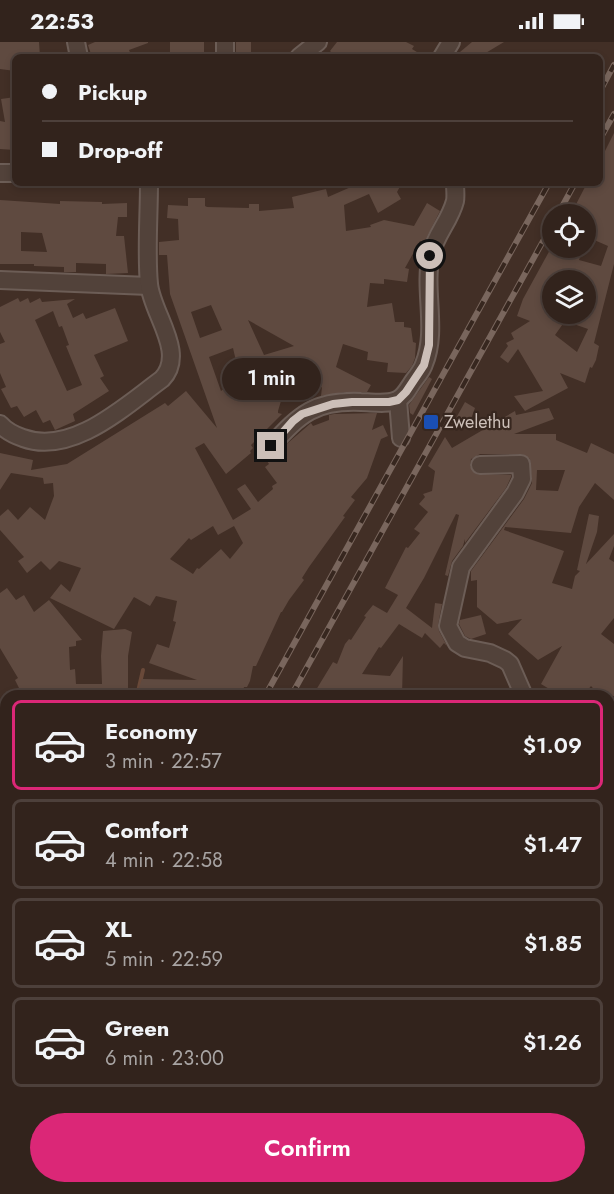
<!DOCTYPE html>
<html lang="en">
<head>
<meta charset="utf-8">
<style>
	:root { --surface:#32231c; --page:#3d2f29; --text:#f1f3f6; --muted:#a8a4a3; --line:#4d403b; --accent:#db2777 }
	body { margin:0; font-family:Jost,sans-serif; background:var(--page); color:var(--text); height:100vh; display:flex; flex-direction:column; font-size:22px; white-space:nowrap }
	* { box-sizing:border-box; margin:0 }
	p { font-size:20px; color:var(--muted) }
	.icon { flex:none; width:33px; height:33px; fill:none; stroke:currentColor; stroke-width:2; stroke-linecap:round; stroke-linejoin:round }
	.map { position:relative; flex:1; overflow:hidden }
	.details { position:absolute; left:0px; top:648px; width:615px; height:504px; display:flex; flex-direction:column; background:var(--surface); border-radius:18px 18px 0 0; box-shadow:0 3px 9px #0003,0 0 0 2px var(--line) }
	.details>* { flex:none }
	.banner { position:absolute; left:12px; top:12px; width:591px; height:132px; border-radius:9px; box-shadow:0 3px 9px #0003,0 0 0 2px var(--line); display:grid; align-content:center; height:132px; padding:0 30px; background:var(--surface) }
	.controls { position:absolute; left:542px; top:162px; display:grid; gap:12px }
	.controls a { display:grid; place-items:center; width:54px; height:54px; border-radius:50%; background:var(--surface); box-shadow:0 3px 9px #0003,0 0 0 2px var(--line); font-size:30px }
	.end { position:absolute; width:27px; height:27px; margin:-14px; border:8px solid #ccbfb8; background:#111; box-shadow:0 0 0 3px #111 }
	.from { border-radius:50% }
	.bubble { position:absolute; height:42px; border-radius:21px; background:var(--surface); box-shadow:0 3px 9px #0003,0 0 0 2px var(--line); font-size:20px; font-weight:600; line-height:42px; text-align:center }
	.banner b { display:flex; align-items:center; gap:21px; height:57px; font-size:22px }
	.banner b+b { border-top:2px solid var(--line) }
	.banner i { width:15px; height:15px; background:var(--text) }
	ul { padding:10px 0 0; list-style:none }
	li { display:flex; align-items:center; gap:18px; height:90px; margin:0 12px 9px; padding:0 18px; border:3px solid var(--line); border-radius:9px }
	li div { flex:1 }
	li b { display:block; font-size:22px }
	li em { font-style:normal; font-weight:600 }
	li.selected { border-color:var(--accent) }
	li>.icon { width:54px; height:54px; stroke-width:1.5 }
	.action { display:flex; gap:12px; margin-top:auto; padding:12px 30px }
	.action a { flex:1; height:69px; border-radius:36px; background:var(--accent); color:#fff; font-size:24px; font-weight:600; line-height:69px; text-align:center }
	.status { display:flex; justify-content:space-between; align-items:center; height:42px; padding:0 30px; background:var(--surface); direction:ltr }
	.status svg { height:16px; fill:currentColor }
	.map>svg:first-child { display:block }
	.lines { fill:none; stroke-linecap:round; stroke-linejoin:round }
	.stream { stroke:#694939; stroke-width:4 }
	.building { fill:#5f4a40; fill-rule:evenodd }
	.minor-casing { stroke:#6c5d56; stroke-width:20 }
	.minor { stroke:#52423a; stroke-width:16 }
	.rail-casing { stroke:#79665d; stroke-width:6 }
	.rail { stroke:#37271f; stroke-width:4; stroke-dasharray:11; stroke-linecap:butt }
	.route { stroke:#ccbfb8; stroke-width:8 }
	.transit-dot { fill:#1a4fb4; stroke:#37271f; stroke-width:2 }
	.labels { text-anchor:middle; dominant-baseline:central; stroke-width:4.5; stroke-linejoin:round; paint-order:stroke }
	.poi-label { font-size:18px; fill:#ccbfb8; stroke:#37271f; text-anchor:start }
</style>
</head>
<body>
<div class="status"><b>22:53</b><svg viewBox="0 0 49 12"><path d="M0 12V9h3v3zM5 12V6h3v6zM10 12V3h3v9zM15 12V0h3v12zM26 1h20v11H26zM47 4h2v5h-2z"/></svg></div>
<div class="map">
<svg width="614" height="1152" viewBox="0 0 614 1152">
	<rect width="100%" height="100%" fill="#422f26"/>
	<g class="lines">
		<g class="stream">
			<polyline points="137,654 143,628"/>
			<polyline points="0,940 6,938"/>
		</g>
	</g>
	<g class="building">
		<polygon points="0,0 39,0 40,15 15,15 15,29 0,27"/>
		<polygon points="95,0 148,0 148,1 129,8 132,15 92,15 88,3"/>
		<rect x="170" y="0" width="34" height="15"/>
		<rect x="236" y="0" width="15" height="15"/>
		<polygon points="337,0 406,0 414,4 412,7 425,15 336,15 330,9"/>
		<polygon points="472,0 504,0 479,15 454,15"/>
		<polygon points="15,55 15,108 0,107 0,79 5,80 1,57"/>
		<path d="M614,91V222L594,301L599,304L596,318L592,326L590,325L585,341L560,331L568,346L525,369L514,354L543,349L518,307L508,321L500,315L508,304L506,301L514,297L511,291L530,279L517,274L523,257L551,206H583L579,218L601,224L608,204L585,194V172H571L586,143L592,146L594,141H600V119ZM552,235L560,238H585V272H552ZM565,279L588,287L577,310L555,293Z"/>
		<path d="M360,141H402L397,150L401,157L378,171L369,152L344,163L346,189L371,185L370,183L384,178L414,184L427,161L440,169L424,201L420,199L405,226L409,227L407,240L384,237V242L370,241L367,265L392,261L395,280H404V285L411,286L413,300L416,301L415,316L412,324L406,331L387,330L388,321L367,318L368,310L343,302L336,325L371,343L367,350H344L321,354L322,345L301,355L289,332L278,369V371L282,372L251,403L253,406L250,409L251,411L226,432L204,401L195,406L233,478L251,467L237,447L245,442L258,460L273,447L272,444L277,441L265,425L269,422L267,419L311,381L313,384L329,378V373L334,372L377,371L372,388L383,383L388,394L381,397L367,436L351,455L355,458L343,474L345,475L309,525L302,536L304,538L289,558L282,570H281L256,624H253L250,639L247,645H244L242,654H136L142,637L197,638L149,621L157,602L169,606L176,580L173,579L177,559L156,554L150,564L134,555L114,587L50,556L61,542L70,550L81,526L59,519L50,528L41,519L27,531L18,519L24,515L0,488V474L8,467L18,478L30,465L45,478L54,454L53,441L44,442L43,436L11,431L0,448V411L33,418L31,428L67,422L165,361L168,364L186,349L217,386L170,252L167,213H159V200L179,198L178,177L167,176L168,163L188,164V156H205V164L207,165L249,166V162H259V169L294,166L292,155L326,147L328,155ZM211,263L222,288L200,296L191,270ZM248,278L294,304L264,313ZM233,306L236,319L240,318L242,359L227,344L221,349L209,315ZM213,484L218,493L234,484L243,501L230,517L221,507L199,527L197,526L193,532L170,517L189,496L191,498Z"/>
		<path d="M0,158L60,162V159L102,160V162L127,161V175H118L116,194H124L128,231L106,232V222L76,221V230H64V225L34,224V222H0ZM21,190L42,191L47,210L21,209Z"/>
		<path d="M18,256L20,260L28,256L30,261L40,256L42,260L75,257L67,262L73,276L83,271L86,277L115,266L128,299L94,313L104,334L100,336L109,349L73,372L75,379L55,388L50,378L43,381L36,368L24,375L17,364L11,366L1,347L6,345L0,331V302L5,300L0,290V265ZM53,269L59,285L62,284L69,303L66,304L82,343L67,349L35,278Z"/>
		<polygon points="429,335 432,337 413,373 410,371 409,363"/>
		<polygon points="465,360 475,366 471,377 464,381 456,376"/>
		<path d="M549,366L554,377L514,392H556V398L587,411L591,401L614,412V458L595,441L579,465L571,491L505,485L504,488L564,509L552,541L572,547L575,534L580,529L577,528L589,472L599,474L597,490L586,522L614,492V504L609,517L614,520V576L601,592L614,602V654H600L591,644L583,654H548L551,648L541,642L562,604L538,618L508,592L522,577L497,582L477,565V538L471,539V529L524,457L532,441L530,417L521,412H480L471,417L470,424L476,432L511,433V435L506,446L465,501V497L463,504L452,519L448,534L445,533L459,473L456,472L424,536L406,566L432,586L435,561L442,562L438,583L439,589L447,604L444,601L440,606L425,591L422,596L399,582L381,606L379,605L362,632L390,634L403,614L402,654H326L316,648L333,620L337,622L345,602L349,597L351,598L366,575L364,574L373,563L387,571L398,553L385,546L406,505L408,506L420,491L414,487L428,470L419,462L425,455L423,452L432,449L435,429L428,424L445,395L452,406L515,369L516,373ZM537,428H565L558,449L536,448Z"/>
		<polygon points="7,546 16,558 24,553 34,570 49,558 82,598 76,599 76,604 69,605 70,628 75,627 76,642 102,642 101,614 103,589 125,587 132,590 128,614 128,654 82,654 56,652 23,654 15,638 18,636 0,606 0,551"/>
		<polygon points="481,573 486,592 471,597 465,594 459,582 460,578"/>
	</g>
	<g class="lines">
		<defs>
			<g id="minor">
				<polyline points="76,0 79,15"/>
				<polyline points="225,15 225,0"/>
				<polyline points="299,15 318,0"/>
				<polyline points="442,15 451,0"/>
				<polyline points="0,131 15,131"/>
				<polyline points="0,238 149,244"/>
				<polyline points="398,358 401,396"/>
				<path d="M0,382C6,389 14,393 23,396C72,414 125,364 162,337C187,311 152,272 149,242C146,212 149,173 149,141"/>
				<path d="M271,404C300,372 315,358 361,360C372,360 387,363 397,358C404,355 408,347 412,341C416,335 422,329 424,322C438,288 423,248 431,213C435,193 450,179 455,159C456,154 455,147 455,141"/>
				<polyline points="480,423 521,422 522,437 515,451 461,525 448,584 457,601 465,606 490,611 505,618 510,622 524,654"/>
				<polyline points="0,715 6,726"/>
				<polyline points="609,758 614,766"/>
				<polyline points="0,786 6,777"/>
				<polyline points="0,1108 6,1106"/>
				<polyline points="604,1152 614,1146"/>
			</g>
		</defs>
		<use href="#minor" class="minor-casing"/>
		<use href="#minor" class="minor"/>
		<defs>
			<g id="rail">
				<polyline points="600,49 614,23"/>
				<polyline points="600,97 614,72"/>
				<polyline points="558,172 575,141"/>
				<polyline points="265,654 549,141"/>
				<polyline points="291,654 552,183"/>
				<polyline points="139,1146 140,1152"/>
			</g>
		</defs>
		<use href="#rail" class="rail-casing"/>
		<use href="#rail" class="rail"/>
	</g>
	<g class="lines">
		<polyline class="route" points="271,404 293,379 302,372 333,362 352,360 389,360 398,358 406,350 424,323 429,303 430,214"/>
	</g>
	<rect class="transit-dot" x="423" y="372" width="16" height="16" rx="3"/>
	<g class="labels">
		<g class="poi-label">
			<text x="444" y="380">Zwelethu</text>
		</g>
	</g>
</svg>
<div class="controls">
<a><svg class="icon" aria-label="locate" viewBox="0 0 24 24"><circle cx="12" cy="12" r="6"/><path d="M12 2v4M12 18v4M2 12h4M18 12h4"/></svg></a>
<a><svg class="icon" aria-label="layers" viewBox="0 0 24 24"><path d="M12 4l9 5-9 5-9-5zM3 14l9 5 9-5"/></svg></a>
</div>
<i class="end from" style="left:430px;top:214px"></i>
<i class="end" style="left:271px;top:404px"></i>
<div class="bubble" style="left:222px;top:316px;width:99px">1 min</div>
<div class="banner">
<b><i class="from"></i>Pickup</b>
<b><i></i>Drop-off</b>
</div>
<section class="details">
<ul>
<li class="selected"><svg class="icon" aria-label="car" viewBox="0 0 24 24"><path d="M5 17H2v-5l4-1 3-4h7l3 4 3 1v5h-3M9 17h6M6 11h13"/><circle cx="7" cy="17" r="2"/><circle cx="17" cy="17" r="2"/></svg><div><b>Economy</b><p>3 min · 22:57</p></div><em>$1.09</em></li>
<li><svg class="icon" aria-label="car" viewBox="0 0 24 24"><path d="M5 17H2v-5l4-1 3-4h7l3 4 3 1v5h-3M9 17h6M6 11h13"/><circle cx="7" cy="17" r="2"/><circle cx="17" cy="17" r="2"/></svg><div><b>Comfort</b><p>4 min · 22:58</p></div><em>$1.47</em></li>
<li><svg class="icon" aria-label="car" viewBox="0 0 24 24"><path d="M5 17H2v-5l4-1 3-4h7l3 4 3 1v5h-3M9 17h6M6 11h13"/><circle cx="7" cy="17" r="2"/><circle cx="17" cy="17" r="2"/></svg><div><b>XL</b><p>5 min · 22:59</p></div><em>$1.85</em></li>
<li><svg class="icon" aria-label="car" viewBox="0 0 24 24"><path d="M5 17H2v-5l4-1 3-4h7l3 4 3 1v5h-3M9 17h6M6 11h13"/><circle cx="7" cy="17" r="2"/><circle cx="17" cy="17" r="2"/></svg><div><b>Green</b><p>6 min · 23:00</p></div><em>$1.26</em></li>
</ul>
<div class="action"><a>Confirm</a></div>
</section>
</div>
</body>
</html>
